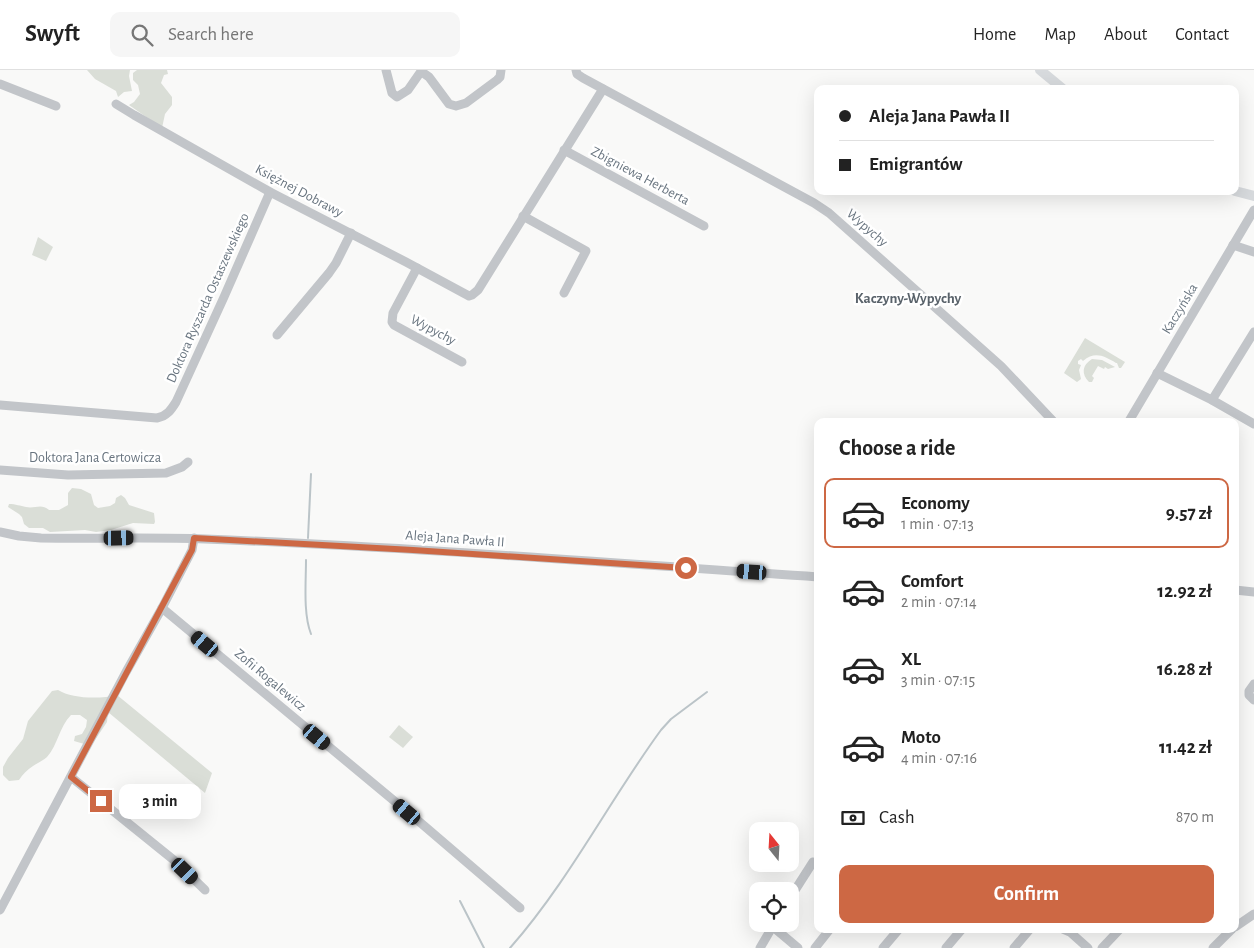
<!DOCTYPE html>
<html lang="en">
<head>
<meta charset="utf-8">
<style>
	:root { --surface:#fff; --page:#f6f6f6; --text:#222; --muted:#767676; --line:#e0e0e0; --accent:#cd6844 }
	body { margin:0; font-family:"Alegreya Sans",sans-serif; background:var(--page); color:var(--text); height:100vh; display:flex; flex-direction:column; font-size:19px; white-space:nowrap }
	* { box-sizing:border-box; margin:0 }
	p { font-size:16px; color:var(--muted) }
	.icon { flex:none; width:28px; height:28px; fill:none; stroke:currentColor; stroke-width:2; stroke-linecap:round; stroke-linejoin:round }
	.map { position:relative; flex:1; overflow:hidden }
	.side { position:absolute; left:814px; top:348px; width:425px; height:515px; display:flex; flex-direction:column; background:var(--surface); border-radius:10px; box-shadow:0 5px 20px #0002 }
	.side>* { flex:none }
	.hud { position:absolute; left:814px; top:15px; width:425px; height:110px; border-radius:10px; box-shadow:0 5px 20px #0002; display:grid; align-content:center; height:110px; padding:0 25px; background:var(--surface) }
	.needle { width:32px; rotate:342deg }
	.controls { position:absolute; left:749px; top:752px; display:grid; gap:10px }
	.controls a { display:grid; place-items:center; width:50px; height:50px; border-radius:10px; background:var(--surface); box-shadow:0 5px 20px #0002; font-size:25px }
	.end { position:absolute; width:22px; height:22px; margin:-11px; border:6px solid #cd6844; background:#fff; box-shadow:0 0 0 2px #fff }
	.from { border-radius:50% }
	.bubble { position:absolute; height:35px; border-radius:10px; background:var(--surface); box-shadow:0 5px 20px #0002; font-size:16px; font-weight:700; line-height:35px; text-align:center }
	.car { position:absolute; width:15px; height:30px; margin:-15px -8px; border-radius:6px; box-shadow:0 0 4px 1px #0007; background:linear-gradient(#222 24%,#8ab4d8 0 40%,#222 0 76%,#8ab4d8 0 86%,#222 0) }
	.hud b { display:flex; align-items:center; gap:18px; height:48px; font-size:19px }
	.hud b+b { border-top:1px solid var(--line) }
	.hud i { width:12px; height:12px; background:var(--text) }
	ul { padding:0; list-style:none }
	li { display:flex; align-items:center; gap:15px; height:70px; margin:0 10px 8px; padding:0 15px; border:2px solid transparent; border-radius:10px }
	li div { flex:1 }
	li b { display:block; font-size:19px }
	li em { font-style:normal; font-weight:700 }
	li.selected { border-color:var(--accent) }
	li>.icon { width:45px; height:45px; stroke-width:1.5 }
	h2 { padding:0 25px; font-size:22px; line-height:60px }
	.pay { display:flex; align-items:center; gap:12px; height:55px; padding:0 25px; font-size:19px }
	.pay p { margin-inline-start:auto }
	.action { display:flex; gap:10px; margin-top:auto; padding:10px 25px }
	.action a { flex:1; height:58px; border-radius:10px; background:var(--accent); color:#fff; font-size:20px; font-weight:700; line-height:58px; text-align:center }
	header { display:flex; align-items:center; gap:30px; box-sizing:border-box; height:70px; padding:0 25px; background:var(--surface); border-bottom:1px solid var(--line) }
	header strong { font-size:24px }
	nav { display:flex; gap:28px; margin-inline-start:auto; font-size:18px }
	.search { width:350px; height:45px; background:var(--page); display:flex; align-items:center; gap:12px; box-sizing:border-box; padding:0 18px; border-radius:10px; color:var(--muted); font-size:19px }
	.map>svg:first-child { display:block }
	.green { fill:#daded7 }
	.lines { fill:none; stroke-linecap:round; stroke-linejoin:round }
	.stream { stroke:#bbc4c8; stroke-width:2 }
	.minor { stroke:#c2c5c9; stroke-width:9 }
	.major { stroke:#d7dadd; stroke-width:10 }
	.route { stroke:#cd6844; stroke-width:6 }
	.labels { text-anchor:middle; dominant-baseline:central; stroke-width:5; stroke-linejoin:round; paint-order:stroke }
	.street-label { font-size:14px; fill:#68747f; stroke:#fff }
	.neighbourhood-label { font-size:15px; font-weight:bold; fill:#5a636b; stroke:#fff }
</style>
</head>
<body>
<header>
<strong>Swyft</strong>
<div class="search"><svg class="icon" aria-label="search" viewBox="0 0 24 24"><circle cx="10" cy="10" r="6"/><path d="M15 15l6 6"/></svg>Search here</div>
<nav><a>Home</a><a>Map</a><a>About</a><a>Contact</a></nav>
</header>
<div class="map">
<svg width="1254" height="878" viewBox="0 0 1254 878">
	<rect width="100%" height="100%" fill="#f9f9f8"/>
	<g class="green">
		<polygon points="87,0 130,0 129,6 132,21 124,22 118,27 116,21 95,9"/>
		<polygon points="137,0 167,0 168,4 164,5 161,13 172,27 172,35 165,44 162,58 129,35 134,32 140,24 138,15 133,10 133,3"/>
		<polygon points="38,167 53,177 46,191 32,185"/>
		<path d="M1085,268L1125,292L1121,298H1119L1117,293H1116C1104,286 1095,281 1083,291L1081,289L1078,291V294L1081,295L1079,300L1081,309L1077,312L1064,303Z"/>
		<path d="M1092,289L1102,290L1115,297L1108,299L1105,297L1104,299L1098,296L1092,306L1094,308L1092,312H1089C1081,304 1082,295 1092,289Z"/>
		<path d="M72,418L81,419L91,424L94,435L98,438L110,436L115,433L116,428L121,425L125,428L129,435L154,443L155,452L154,454L133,453L111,460L96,462L85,460L50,462L43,458H29L24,454L22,447L19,444L8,437L9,434C16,434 20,436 26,437C35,439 41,433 49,440H59L68,435V423Z"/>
		<path d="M58,620C72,629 101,629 117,625L212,703L205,723L108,642L107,652L91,676L74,671L75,666L82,664L86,657L87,650L80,645H71C59,657 58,675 47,687C43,691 37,693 33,696C27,700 23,704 19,710L9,711L3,705V697L8,688L23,669L28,651L52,621Z"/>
		<polygon points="399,655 413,667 403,678 389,667"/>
	</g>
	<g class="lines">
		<g class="stream">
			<polyline points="308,468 311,404"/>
			<path d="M306,490C306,512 303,544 311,564"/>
			<polyline points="460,831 484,878"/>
			<path d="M510,878C569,811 609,731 661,660L671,649L707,622"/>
		</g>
		<g class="minor">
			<polyline points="386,0 392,23 397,27 408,20 422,0"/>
			<polyline points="576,0 577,4 583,8 814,133 829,143 1001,296 1053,351"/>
			<polyline points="422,2 429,7 449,34 456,36 466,33 497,10 500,7 501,0"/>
			<polyline points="0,14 56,36"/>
			<polyline points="116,34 134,45 270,122 406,192 469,226 472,225 478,220 603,19"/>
			<polyline points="564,80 704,156"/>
			<polyline points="523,146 586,181 564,223"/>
			<polyline points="1233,175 1254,182"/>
			<polyline points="417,198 393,243 392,252 394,255 462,292"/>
			<polyline points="277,265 329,203 336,193 351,163"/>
			<polyline points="1157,303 1212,330 1254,354"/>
			<polyline points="1212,330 1254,262"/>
			<path d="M0,335L157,348C167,346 171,340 176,332L224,227L270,122"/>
			<polyline points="1129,351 1254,140"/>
			<polyline points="0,400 68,405 166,403 182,397 188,392"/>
			<path d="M0,462L19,466L41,468C96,469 151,467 205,469C409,477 614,493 818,507"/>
			<polyline points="1235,520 1254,522"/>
			<polyline points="162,538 422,754 520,838"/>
			<polyline points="1254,614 1249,621 1249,625 1254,630"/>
			<polyline points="71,707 175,791 205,820"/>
			<polyline points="790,828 813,792"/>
			<polyline points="0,840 126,602 162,538 192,480 194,468"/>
			<polyline points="772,856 798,878"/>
			<polyline points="1235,857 1254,844"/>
			<polyline points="1063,859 1070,862 1088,878"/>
			<polyline points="760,878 774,854"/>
			<polyline points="815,878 830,859"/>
			<polyline points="883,878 899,859"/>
			<polyline points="946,878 962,859"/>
			<polyline points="1014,878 1030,859"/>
			<polyline points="1102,878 1120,859"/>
			<polyline points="1213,878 1232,859"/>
		</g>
		<g class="major">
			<polyline points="1040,0 1063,19"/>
			<polyline points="1235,121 1254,126"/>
		</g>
	</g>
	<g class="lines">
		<polyline class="route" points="101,731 71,707 192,480 194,468 413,480 686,498"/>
	</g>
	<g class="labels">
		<g class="street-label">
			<text transform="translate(640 106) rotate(28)">Zbigniewa Herberta</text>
			<text transform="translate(299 121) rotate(28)">Księżnej Dobrawy</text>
			<text transform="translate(867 158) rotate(41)">Wypychy</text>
			<text transform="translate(208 228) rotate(-66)">Doktora Ryszarda Ostaszewskiego</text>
			<text transform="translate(1180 239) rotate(-59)">Kaczyńska</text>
			<text transform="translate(433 260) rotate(28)">Wypychy</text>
			<text x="95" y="388">Doktora Jana Certowicza</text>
			<text transform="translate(455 469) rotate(4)">Aleja Jana Pawła II</text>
			<text transform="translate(270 610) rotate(40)">Zofii Rogalewicz</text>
		</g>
		<g class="neighbourhood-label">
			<text x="908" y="228">Kaczyny-Wypychy</text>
		</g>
	</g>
</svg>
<div class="controls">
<a><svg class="needle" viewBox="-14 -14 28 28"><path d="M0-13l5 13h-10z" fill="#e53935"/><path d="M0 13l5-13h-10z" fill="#767676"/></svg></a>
<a><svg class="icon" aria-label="locate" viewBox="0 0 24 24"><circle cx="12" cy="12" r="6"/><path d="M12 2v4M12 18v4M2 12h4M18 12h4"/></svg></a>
</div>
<i class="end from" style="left:686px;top:498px"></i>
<i class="end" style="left:101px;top:731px"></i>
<div class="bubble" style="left:119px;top:714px;width:82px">3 min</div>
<i class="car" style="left:119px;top:468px;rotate:89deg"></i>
<i class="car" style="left:752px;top:502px;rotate:274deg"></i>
<i class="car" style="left:205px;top:574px;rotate:310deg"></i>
<i class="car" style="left:317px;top:667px;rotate:130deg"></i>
<i class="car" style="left:407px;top:742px;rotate:310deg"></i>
<i class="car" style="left:185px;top:801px;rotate:134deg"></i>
<div class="hud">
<b><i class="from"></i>Aleja Jana Pawła II</b>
<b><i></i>Emigrantów</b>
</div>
<section class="side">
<h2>Choose a ride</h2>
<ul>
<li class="selected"><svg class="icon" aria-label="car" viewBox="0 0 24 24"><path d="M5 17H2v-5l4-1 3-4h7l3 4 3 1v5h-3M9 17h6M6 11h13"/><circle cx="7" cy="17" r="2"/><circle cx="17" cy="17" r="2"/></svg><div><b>Economy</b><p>1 min · 07:13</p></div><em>9.57 zł</em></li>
<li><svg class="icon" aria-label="car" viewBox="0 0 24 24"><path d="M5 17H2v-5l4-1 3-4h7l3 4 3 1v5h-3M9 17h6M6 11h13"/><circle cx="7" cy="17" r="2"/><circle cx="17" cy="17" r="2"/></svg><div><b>Comfort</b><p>2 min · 07:14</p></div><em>12.92 zł</em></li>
<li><svg class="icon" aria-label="car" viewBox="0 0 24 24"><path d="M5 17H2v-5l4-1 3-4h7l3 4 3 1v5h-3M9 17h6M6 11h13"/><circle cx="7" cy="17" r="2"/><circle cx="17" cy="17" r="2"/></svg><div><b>XL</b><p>3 min · 07:15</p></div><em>16.28 zł</em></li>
<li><svg class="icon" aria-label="car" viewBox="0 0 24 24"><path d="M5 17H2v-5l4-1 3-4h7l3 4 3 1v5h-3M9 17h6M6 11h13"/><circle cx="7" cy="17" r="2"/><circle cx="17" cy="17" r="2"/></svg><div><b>Moto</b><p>4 min · 07:16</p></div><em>11.42 zł</em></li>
</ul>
<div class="pay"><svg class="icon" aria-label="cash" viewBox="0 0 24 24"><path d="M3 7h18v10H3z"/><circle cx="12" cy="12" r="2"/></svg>Cash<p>870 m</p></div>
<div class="action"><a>Confirm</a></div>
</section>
</div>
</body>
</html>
